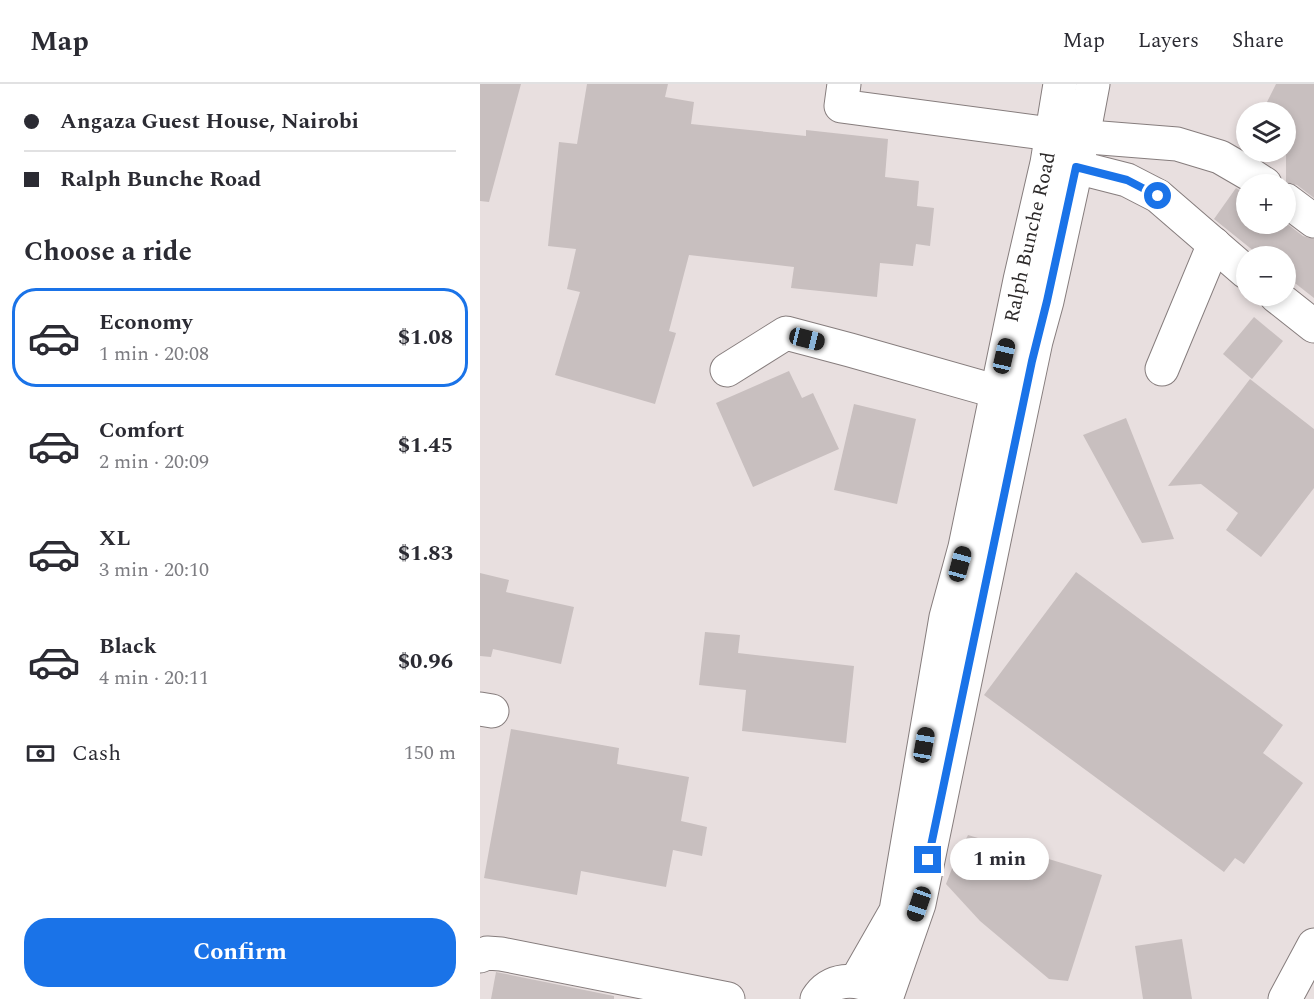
<!DOCTYPE html>
<html lang="en">
<head>
<meta charset="utf-8">
<style>
	:root { --surface:#fff; --page:#f2f2f3; --text:#2b2b33; --muted:#7c7c81; --line:#e1e1e2; --accent:#1a73e8 }
	body { margin:0; font-family:Spectral,serif; background:var(--page); color:var(--text); height:100vh; display:flex; flex-direction:column; font-size:22px; white-space:nowrap }
	* { box-sizing:border-box; margin:0 }
	p { font-size:20px; color:var(--muted) }
	.icon { flex:none; width:33px; height:33px; fill:none; stroke:currentColor; stroke-width:2; stroke-linecap:round; stroke-linejoin:round }
	.map { position:relative; flex:1; overflow:hidden }
	.panel { display:flex; flex-direction:column; background:var(--surface); width:480px }
	.panel>* { flex:none }
	.banner { display:grid; align-content:center; height:132px; padding:0 24px; background:var(--surface) }
	.tools { position:absolute; left:756px; top:18px; display:grid; gap:12px }
	.tools a { display:grid; place-items:center; width:60px; height:60px; border-radius:50%; background:var(--surface); box-shadow:0 3px 9px #0003; font-size:30px }
	.end { position:absolute; width:27px; height:27px; margin:-14px; border:8px solid #1a73e8; background:#fff; box-shadow:0 0 0 3px #fff }
	.from { border-radius:50% }
	.bubble { position:absolute; height:42px; border-radius:21px; background:var(--surface); box-shadow:0 3px 9px #0003; font-size:20px; font-weight:700; line-height:42px; text-align:center }
	.car { position:absolute; width:18px; height:36px; margin:-18px -9px; border-radius:8px; box-shadow:0 0 4px 2px #0007; background:linear-gradient(#222 24%,#8ab4d8 0 40%,#222 0 76%,#8ab4d8 0 86%,#222 0) }
	.banner b { display:flex; align-items:center; gap:21px; height:57px; font-size:22px }
	.banner b+b { border-top:2px solid var(--line) }
	.banner i { width:15px; height:15px; background:var(--text) }
	ul { padding:0; list-style:none }
	li { display:flex; align-items:center; gap:18px; height:99px; margin:0 12px 9px; padding:0 12px; border:3px solid transparent; border-radius:24px }
	li div { flex:1 }
	li b { display:block; font-size:22px }
	li em { font-style:normal; font-weight:700 }
	li.selected { border-color:var(--accent) }
	li>.icon { width:54px; height:54px; stroke-width:1.5 }
	h2 { padding:0 24px; font-size:27px; line-height:72px }
	.pay { display:flex; align-items:center; gap:15px; height:66px; padding:0 24px; font-size:22px }
	.pay p { margin-inline-start:auto }
	.button { display:flex; gap:12px; margin-top:auto; padding:12px 24px }
	.button a { flex:1; height:69px; border-radius:24px; background:var(--accent); color:#fff; font-size:24px; font-weight:700; line-height:69px; text-align:center }
	header { display:flex; align-items:center; gap:36px; box-sizing:border-box; height:84px; padding:0 30px; background:var(--surface); border-bottom:2px solid var(--line) }
	header strong { font-size:28px }
	nav { display:flex; gap:33px; margin-inline-start:auto; font-size:21px }
	main { display:flex; flex:1; min-height:0 }
	.map>svg:first-child { display:block }
	.building { fill:#c8bfbf }
	.lines { fill:none; stroke-linecap:round; stroke-linejoin:round }
	.minor-casing { stroke:#867d7d; stroke-width:35 }
	.minor { stroke:#fff; stroke-width:33 }
	.route { stroke:#1a73e8; stroke-width:8 }
	.labels { text-anchor:middle; dominant-baseline:central; stroke-width:4.5; stroke-linejoin:round; paint-order:stroke }
	.street-label { font-size:20px; fill:#2e2b2b; stroke:#e8dfdf }
</style>
</head>
<body>
<header>
<strong>Map</strong>
<nav><a>Map</a><a>Layers</a><a>Share</a></nav>
</header>
<main>
<section class="panel">
<div class="banner">
<b><i class="from"></i>Angaza Guest House, Nairobi</b>
<b><i></i>Ralph Bunche Road</b>
</div>
<h2>Choose a ride</h2>
<ul>
<li class="selected"><svg class="icon" aria-label="car" viewBox="0 0 24 24"><path d="M5 17H2v-5l4-1 3-4h7l3 4 3 1v5h-3M9 17h6M6 11h13"/><circle cx="7" cy="17" r="2"/><circle cx="17" cy="17" r="2"/></svg><div><b>Economy</b><p>1 min · 20:08</p></div><em>$1.08</em></li>
<li><svg class="icon" aria-label="car" viewBox="0 0 24 24"><path d="M5 17H2v-5l4-1 3-4h7l3 4 3 1v5h-3M9 17h6M6 11h13"/><circle cx="7" cy="17" r="2"/><circle cx="17" cy="17" r="2"/></svg><div><b>Comfort</b><p>2 min · 20:09</p></div><em>$1.45</em></li>
<li><svg class="icon" aria-label="car" viewBox="0 0 24 24"><path d="M5 17H2v-5l4-1 3-4h7l3 4 3 1v5h-3M9 17h6M6 11h13"/><circle cx="7" cy="17" r="2"/><circle cx="17" cy="17" r="2"/></svg><div><b>XL</b><p>3 min · 20:10</p></div><em>$1.83</em></li>
<li><svg class="icon" aria-label="car" viewBox="0 0 24 24"><path d="M5 17H2v-5l4-1 3-4h7l3 4 3 1v5h-3M9 17h6M6 11h13"/><circle cx="7" cy="17" r="2"/><circle cx="17" cy="17" r="2"/></svg><div><b>Black</b><p>4 min · 20:11</p></div><em>$0.96</em></li>
</ul>
<div class="pay"><svg class="icon" aria-label="cash" viewBox="0 0 24 24"><path d="M3 7h18v10H3z"/><circle cx="12" cy="12" r="2"/></svg>Cash<p>150 m</p></div>
<div class="button"><a>Confirm</a></div>
</section>
<div class="map">
<svg width="834" height="915" viewBox="0 0 834 915">
	<rect width="100%" height="100%" fill="#e8dfdf"/>
	<g class="building">
		<polygon points="0,0 41,0 9,118 0,117"/>
		<polygon points="107,0 188,0 185,13 214,18 211,40 326,52 326,46 408,55 405,93 439,97 437,122 454,124 450,162 436,160 433,182 400,179 397,213 311,204 314,183 209,171 189,247 196,249 175,320 75,291 100,208 87,205 96,165 68,162 79,58 97,60"/>
		<polygon points="796,0 834,0 834,114 817,101 806,98 806,28 799,28 785,22"/>
		<polygon points="756,104 766,110 766,140 806,139 823,152 834,155 834,214 806,192 806,172 780,172 734,135"/>
		<polygon points="774,233 803,257 772,295 743,270"/>
		<polygon points="309,287 322,314 333,309 359,365 273,403 236,319"/>
		<polygon points="770,295 834,345 834,404 781,473 746,446 758,429 721,400 688,402"/>
		<polygon points="374,320 436,335 417,420 354,406"/>
		<polygon points="646,334 665,382 694,455 662,459 603,351"/>
		<polygon points="596,488 803,641 783,669 823,699 764,780 755,774 744,788 504,611"/>
		<polygon points="0,489 29,496 26,508 94,523 81,580 13,565 11,573 0,572"/>
		<polygon points="225,548 260,551 258,569 374,582 366,659 262,647 266,606 219,601"/>
		<polygon points="31,645 139,664 137,680 209,693 201,737 227,743 222,772 193,766 186,803 101,787 97,811 4,794"/>
		<polygon points="488,751 622,791 588,897 569,895 500,837 466,800 476,774"/>
		<polygon points="702,855 712,915 663,915 655,862"/>
		<polygon points="16,888 134,912 134,915 11,915"/>
	</g>
	<g class="lines">
		<defs>
			<g id="minor">
				<polyline points="364,0 361,22 571,50 697,60 740,73 771,91 785,100"/>
				<polyline points="575,80 596,83 647,96 678,112 766,188"/>
				<polyline points="806,116 834,137"/>
				<polyline points="796,212 834,242"/>
				<polyline points="682,285 734,160"/>
				<polyline points="247,286 306,249 370,266 536,313"/>
				<polyline points="0,625 12,627"/>
				<polyline points="0,872 7,869 21,870 248,915"/>
				<path id="s1" d="M376,897L416,827L466,533L485,463L540,196L567,79L580,0"/>
				<path d="M337,915C350,894 376,893 396,905"/>
				<polyline points="406,915 439,820 516,447 556,257 567,217 603,53 613,0"/>
				<polyline points="805,915 834,861"/>
			</g>
		</defs>
		<use href="#minor" class="minor-casing"/>
		<use href="#minor" class="minor"/>
	</g>
	<g class="lines">
		<polyline class="route" points="448,776 552,277 567,217 596,83 647,96 678,112"/>
	</g>
	<g class="labels">
		<g class="street-label">
			<text stroke="none"><textPath href="#s1" startOffset="768">Ralph Bunche Road</textPath></text>
		</g>
	</g>
</svg>
<div class="tools">
<a><svg class="icon" aria-label="layers" viewBox="0 0 24 24"><path d="M12 4l9 5-9 5-9-5zM3 14l9 5 9-5"/></svg></a>
<a>+</a>
<a>−</a>
</div>
<i class="end from" style="left:678px;top:112px"></i>
<i class="end" style="left:448px;top:776px"></i>
<div class="bubble" style="left:470px;top:754px;width:99px">1 min</div>
<i class="car" style="left:327px;top:255px;rotate:104deg"></i>
<i class="car" style="left:524px;top:272px;rotate:13deg"></i>
<i class="car" style="left:480px;top:480px;rotate:15deg"></i>
<i class="car" style="left:444px;top:661px;rotate:10deg"></i>
<i class="car" style="left:439px;top:820px;rotate:199deg"></i>
</div>
</main>
</body>
</html>
